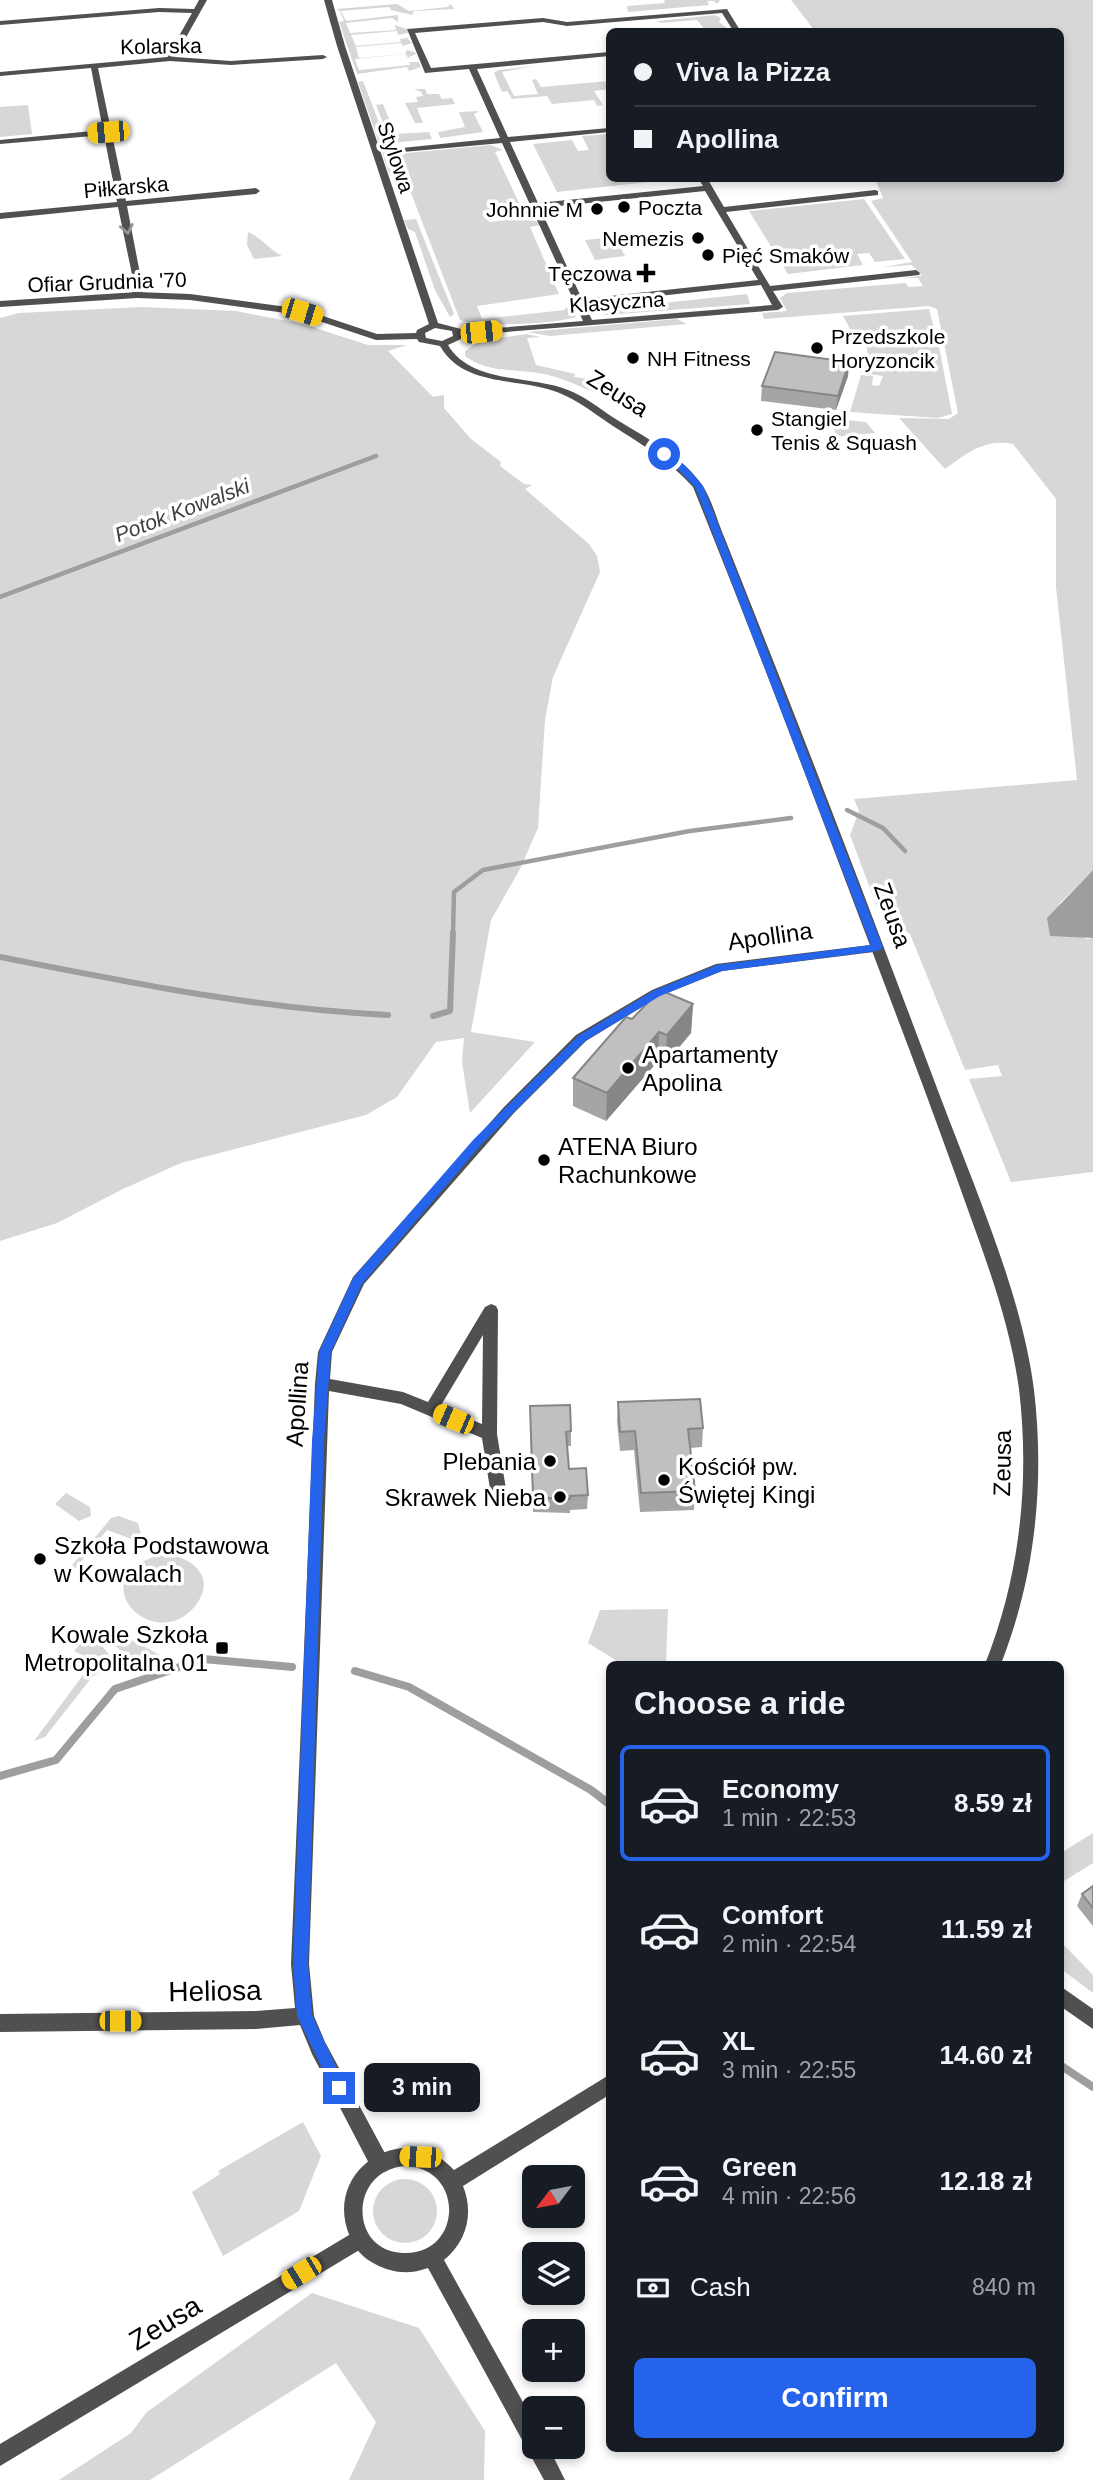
<!DOCTYPE html>
<html lang="en">
<head>
<meta charset="utf-8">
<style>
	:root { --surface:#171b24; --page:#242831; --text:#f1f3f6; --muted:#9ea1a6; --line:#363941; --accent:#2563eb }
	body { margin:0; font-family:Arial,sans-serif; background:var(--page); color:var(--text); height:100vh; display:flex; flex-direction:column; font-size:26px; white-space:nowrap }
	* { box-sizing:border-box; margin:0 }
	p { font-size:23px; color:var(--muted) }
	.icon { flex:none; width:38px; height:38px; fill:none; stroke:currentColor; stroke-width:2; stroke-linecap:round; stroke-linejoin:round }
	.map { position:relative; flex:1; overflow:hidden }
	.drawer { position:absolute; left:606px; top:1661px; width:458px; height:791px; display:flex; flex-direction:column; background:var(--surface); border-radius:10px; box-shadow:0 4px 10px #0003 }
	.drawer>* { flex:none }
	.hud { position:absolute; left:606px; top:28px; width:458px; height:154px; border-radius:10px; box-shadow:0 4px 10px #0003; display:grid; align-content:center; height:154px; padding:0 28px; background:var(--surface) }
	.needle { width:46px; rotate:238deg }
	.fabs { position:absolute; left:522px; top:2165px; display:grid; gap:14px }
	.fabs a { display:grid; place-items:center; width:63px; height:63px; border-radius:10px; background:var(--surface); box-shadow:0 4px 10px #0003; font-size:35px }
	.end { position:absolute; width:32px; height:32px; margin:-16px; border:9px solid #2563eb; background:#fff; box-shadow:0 0 0 4px #fff }
	.from { border-radius:50% }
	.bubble { position:absolute; height:49px; border-radius:10px; background:var(--surface); box-shadow:0 4px 10px #0003; font-size:23px; font-weight:600; line-height:49px; text-align:center }
	.car { position:absolute; width:21px; height:42px; margin:-21px -10px; border-radius:9px; box-shadow:0 0 5px 2px #0007; background:linear-gradient(#f5c518 24%,#345 0 40%,#f5c518 0 76%,#345 0 86%,#f5c518 0) }
	.hud b { display:flex; align-items:center; gap:24px; height:66px; font-size:26px }
	.hud b+b { border-top:2px solid var(--line) }
	.hud i { width:18px; height:18px; background:var(--text) }
	ul { padding:0; list-style:none }
	li { display:flex; align-items:center; gap:21px; height:116px; margin:0 14px 10px; padding:0 14px; border:4px solid transparent; border-radius:10px }
	li div { flex:1 }
	li b { display:block; font-size:26px }
	li em { font-style:normal; font-weight:600 }
	li.on { border-color:var(--accent) }
	li>.icon { width:63px; height:63px; stroke-width:1.5 }
	h2 { padding:0 28px; font-size:32px; line-height:84px }
	.pay { display:flex; align-items:center; gap:18px; height:77px; padding:0 28px; font-size:26px }
	.pay p { margin-inline-start:auto }
	.action { display:flex; gap:14px; margin-top:auto; padding:14px 28px }
	.action a { flex:1; height:80px; border-radius:10px; background:var(--accent); color:#fff; font-size:28px; font-weight:600; line-height:80px; text-align:center }
	.map>svg:first-child { display:block }
	.green { fill:#d7d7d7 }
	.water { fill:#9e9e9e }
	.lines { fill:none; stroke-linecap:round; stroke-linejoin:round }
	.stream-far2 { stroke:#9e9e9e; stroke-width:4.5 }
	.stream-far1 { stroke:#9e9e9e; stroke-width:6 }
	.stream { stroke:#9e9e9e; stroke-width:8 }
	.minor { fill:#505050; fill-rule:evenodd }
	.tertiary { fill:#505050; fill-rule:evenodd }
	.wall { fill:#a5a5a5 }
	.shaded-wall { fill:#868686 }
	.building { fill:#c0c0c0; stroke:#868686; stroke-width:2 }
	.oneway { stroke:#969696 }
	.route { fill:#2563eb }
	.poi-dot { fill:#000; stroke:#fff; stroke-width:2.5 }
	.labels { text-anchor:middle; dominant-baseline:central; stroke-width:7; stroke-linejoin:round; paint-order:stroke }
	.far-street-label { font-size:21px; fill:#000; stroke:#fff }
	.far-poi-label { font-size:21px; fill:#000; stroke:#fff; text-anchor:start }
	.far-water-label { font-size:21px; font-style:italic; fill:#3f3f3f; stroke:#fff }
	.street-label { font-size:24px; fill:#000; stroke:#fff }
	.poi-label { font-size:24px; fill:#000; stroke:#fff; text-anchor:start }
	.near-street-label { font-size:28px; fill:#000; stroke:#fff }
</style>
</head>
<body>
<div class="map">
<svg width="1093" height="2480" viewBox="0 0 1093 2480">
	<rect width="100%" height="100%" fill="#fff"/>
	<g class="green">
		<polygon points="664,0 720,0 717,4 714,1 707,1 709,5 628,12 627,6 665,3"/>
		<path d="M791,0H1093V870L1059,904L1086,939L1093,938V1172L1011,1182L969,1079L1002,1076L998,1065L965,1070L910,934L877,907L850,835L859,811L854,799L1077,780L1056,587V499L1013,444C985,438 967,453 945,469L899,418L949,419L958,413L937,309L929,306L764,319L762,313L787,311L780,298L787,293L906,283L908,287L923,286L918,278H902L922,276L912,265L883,267L912,262L871,201L883,198L875,179L1060,178V32L815,31Z"/>
		<polygon points="397,4 409,11 448,7 450,4 455,9 414,11 412,15 391,10 389,7 341,11 346,21 398,15 398,22 392,18 346,23 350,33 396,30 395,25 409,30 408,33 398,35 397,31 351,35 356,46 401,42 400,39 407,38 412,43 403,46 401,43 356,47 359,58 405,54 407,50 417,53 408,58 406,54 355,59 359,70 410,65 409,62 419,62 421,67 409,71 407,67 357,74 339,22 344,21 340,11 336,9"/>
		<polygon points="715,15 721,18 719,22 729,30 706,31 697,20 660,23 658,21"/>
		<polygon points="534,66 502,72 514,96 538,94 532,80 536,79 541,87 609,81 605,82 609,89 594,91 603,105 597,106 594,100 552,104 547,96 512,99 507,91 502,92 494,73 498,70"/>
		<polygon points="363,81 398,172 389,173 358,82"/>
		<polygon points="414,89 425,89 427,94 439,94 442,99 452,98 455,104 417,108 423,123 415,123 405,103 418,102 416,97 423,96 421,92"/>
		<polygon points="383,104 395,134 429,132 432,139 391,143 376,105"/>
		<polygon points="28,105 32,134 0,137 0,107"/>
		<polygon points="479,111 474,114 483,132 440,138 438,132 465,127 459,112"/>
		<polygon points="609,134 609,178 675,179 557,192 533,144 572,140 578,151 589,150 582,136"/>
		<path d="M491,145L503,150L495,152L521,207H531L522,213L487,217L489,222L524,218L538,222L540,225L530,227L559,294L477,306L482,319L565,310V308L573,309L576,317C554,324 480,328 460,320L396,154Z"/>
		<polygon points="864,199 905,259 875,262 869,253 857,254 863,265 788,274 749,211"/>
		<polygon points="416,219 454,314 450,317 435,290 415,232 408,229 404,220"/>
		<path d="M248,232C262,238 268,249 282,256L254,259L247,245Z"/>
		<polygon points="615,237 625,256 595,260 585,240"/>
		<polygon points="747,294 750,304 605,315 598,310"/>
		<polygon points="142,307 236,311 303,324 368,345 407,345 388,351 433,397 444,395 444,408 471,439 501,462 500,466 524,484 532,485 525,489 589,544 597,556 600,572 553,677 545,720 538,828 520,869 491,920 471,1032 535,1042 470,1113 462,1062 464,1038 436,1042 397,1097 366,1115 181,1163 123,1189 57,1223 0,1241 0,318 19,313"/>
		<polygon points="929,309 936,336 927,336 928,340 938,343 857,342 843,316"/>
		<polygon points="677,319 687,324 550,336 527,332"/>
		<path d="M526,334L541,337L527,338L536,365L575,374L574,377L610,382L593,389L596,393C579,386 563,378 544,374C516,368 489,374 465,356V351L479,341Z"/>
		<polygon points="866,346 939,347 952,414 938,418 850,412 861,375 873,376 872,385 879,386 883,376 861,373 868,354"/>
		<polygon points="838,419 866,422 875,433 833,437"/>
		<polygon points="66,1493 90,1507 91,1516 79,1521 55,1504"/>
		<polygon points="119,1516 138,1523 141,1535 137,1541 107,1530 65,1581 60,1580 111,1518"/>
		<path d="M163,1554C187,1555 217,1574 198,1602C158,1661 74,1577 163,1554Z"/>
		<polygon points="668,1609 666,1664 622,1664 588,1643 600,1610"/>
		<path d="M116,1632L160,1655C127,1665 127,1657 104,1633Z"/>
		<polygon points="94,1636 119,1667 109,1669 74,1651 82,1642"/>
		<polygon points="89,1667 99,1673 92,1677 45,1737 34,1741"/>
		<polygon points="1093,1833 1093,1863 1061,1883 1061,1853"/>
		<polygon points="1061,1942 1093,1975 1093,1993 1061,1969"/>
		<polygon points="303,2122 321,2156 299,2211 223,2256 192,2192 220,2174 218,2171"/>
		<circle cx="405" cy="2211" r="32"/>
		<polygon points="312,2293 419,2328 485,2431 484,2480 349,2480 376,2422 336,2363 150,2480 59,2480 131,2433 147,2412"/>
	</g>
	<polygon class="water" points="1093,870 1093,938 1050,936 1047,918"/>
	<g class="lines">
		<g class="stream-far2">
			<polyline points="0,597 376,456"/>
			<polyline points="847,810 883,828 905,851"/>
			<polyline points="453,934 454,892 483,870 690,831 791,818"/>
		</g>
		<g class="stream-far1">
			<path d="M0,957C128,982 257,1009 388,1015"/>
			<polyline points="433,1016 450,1011 453,933"/>
		</g>
		<g class="stream">
			<polyline points="355,1671 409,1687 591,1790 609,1804"/>
			<polyline points="0,1776 56,1760 115,1689 203,1659 292,1667"/>
			<polyline points="1060,2065 1093,2087"/>
		</g>
		<g class="minor">
			<polygon points="199,0 207,0 175,57 231,61 323,55 327,57 323,59 231,65 170,61 98,68 126,201 256,188 260,191 256,194 127,206 142,284 142,295 137,298 132,295 134,284 118,207 0,219 0,213 117,202 104,135 0,144 0,140 103,130 91,68 0,76 0,72 167,57 192,13 159,12 0,25 0,21 159,8 194,9"/>
			<path d="M727,9L741,32H734L722,13L567,26L543,22L415,33L431,68L609,52V56L477,69L508,137L609,128V132L510,142L538,203L703,186L698,178H707L724,207L875,190L878,191V195L726,212L770,286L916,270L920,273L919,275L773,291L783,307L778,310L456,336L454,334L459,331L583,321L502,143L392,153L388,151L392,149L500,138L469,69L425,73L407,29L543,18L567,22ZM705,191L758,280L582,299L540,208ZM761,285L772,305L592,320L584,304Z"/>
			<path d="M878,944L882,945L884,948L882,951L722,971L660,996L586,1041L514,1113L364,1284L332,1352L330,1379L403,1392L428,1402L485,1307L491,1304L496,1306L498,1310L497,1434L506,1489L503,1493L498,1495L493,1493L490,1489L482,1438L401,1404L329,1391L309,1964L314,2016L325,2042L387,2157L389,2164L387,2171L380,2173L373,2171L312,2054L300,2025L256,2029L0,2032V2014L256,2011L295,2008L291,1964L315,1384L318,1352L353,1277L504,1107L576,1035L652,990L716,964ZM483,1335L482,1424L440,1407Z"/>
			<polygon points="1060,1986 1093,2009 1093,2029 1060,2006"/>
			<polygon points="359,2229 366,2232 369,2239 366,2246 0,2466 0,2444"/>
		</g>
		<g class="tertiary">
			<path d="M324,0H332L345,46L438,323L461,329V339L448,345C471,384 530,375 568,390C584,396 599,408 614,418C644,437 679,454 700,482C712,498 717,521 725,539C744,587 763,635 782,683C836,820 888,958 940,1096C974,1187 1022,1294 1034,1390C1045,1484 1035,1577 1001,1664H985C1020,1576 1030,1482 1019,1389C1011,1331 992,1276 972,1221C951,1162 930,1104 908,1046C837,859 768,672 693,487C668,459 639,443 607,422C594,413 581,403 566,396C526,375 466,391 440,346L419,342L417,339L376,340L301,315L190,300L137,298L0,307V301L137,292L190,294L302,309L377,334L416,333L417,330L429,324L337,46ZM435,328L452,331L453,336L442,341L426,338L425,333Z"/>
			<path d="M609,2075V2095L463,2186C474,2213 467,2241 444,2260L534,2422V2446H548L565,2480H544L428,2268C409,2275 392,2273 375,2264C363,2258 355,2249 350,2237C321,2170 405,2116 454,2170ZM406,2166C466,2169 462,2256 403,2253C348,2251 349,2169 406,2166Z"/>
		</g>
	</g>
	<g class="wall">
		<polygon points="849,362 848,376 836,410 761,401 762,386"/>
		<polygon points="693,1004 691,1033 665,1064 658,1061 606,1121 573,1106 573,1078 632,1019"/>
		<polygon points="618,1402 703,1428 702,1447 690,1448 695,1491 694,1510 640,1512 634,1450 620,1451 617,1421"/>
		<polygon points="530,1421 571,1431 571,1446 567,1446 569,1469 588,1495 587,1509 570,1510 570,1513 533,1512"/>
		<polygon points="1093,1886 1093,1926 1077,1906 1082,1894"/>
	</g>
	<g class="shaded-wall">
		<polygon points="849,362 848,376 836,410 838,396"/>
		<polygon points="693,1004 691,1033 665,1064 667,1035"/>
		<polygon points="659,1032 658,1061 606,1121 607,1093"/>
	</g>
	<g class="building">
		<polygon points="775,352 849,362 838,396 762,386"/>
		<polygon points="660,990 693,1004 667,1035 659,1032 607,1093 573,1078 626,1017 632,1019"/>
		<polygon points="700,1399 703,1428 688,1429 695,1491 641,1493 635,1431 620,1432 618,1402"/>
		<polygon points="570,1405 571,1431 566,1432 569,1469 586,1468 588,1495 570,1496 570,1499 533,1497 530,1406"/>
		<polygon points="1093,1886 1093,1908 1082,1894"/>
	</g>
	<defs><path id="oneway-chevron" d="M-2-3.5L2.5 0L-2 3.5" fill="none" stroke-width="1.6" stroke-linecap="round" stroke-linejoin="round" transform="scale(1.75)"/></defs>
	<use class="oneway" href="#oneway-chevron" transform="translate(127 229) rotate(79)"/>
	<path class="route" d="M661,452C677,453 693,474 703,486L883,948L877,951L722,971L660,996L585,1041L482,1144L362,1284L331,1352L324,1441L308,1964L312,2015L346,2088L339,2096L334,2093L297,2016L293,1964L312,1441L319,1352L353,1278L474,1139L578,1036L653,991L717,965L871,945L695,487Z"/>
	<g class="poi-dot">
		<circle cx="624" cy="207" r="7"/>
		<circle cx="597" cy="209" r="7"/>
		<circle cx="698" cy="238" r="7"/>
		<circle cx="708" cy="255" r="7"/>
		<path d="M642.5 262.5h7v7h7v7h-7v7h-7v-7h-7v-7h7z"/>
		<circle cx="817" cy="348" r="7"/>
		<circle cx="633" cy="358" r="7"/>
		<circle cx="757" cy="430" r="7"/>
		<circle cx="628" cy="1068" r="7"/>
		<circle cx="544" cy="1160" r="7"/>
		<circle cx="550" cy="1461" r="7"/>
		<circle cx="664" cy="1480" r="7"/>
		<circle cx="560" cy="1497" r="7"/>
		<circle cx="40" cy="1559" r="7"/>
		<rect x="215" y="1641" width="14" height="14" rx="3.5"/>
	</g>
	<g class="labels">
		<g class="far-street-label">
			<text transform="translate(161 46) rotate(-1)">Kolarska</text>
			<text transform="translate(396 157) rotate(71)">Stylowa</text>
			<text transform="translate(126 187) rotate(-5)">Piłkarska</text>
			<text transform="translate(107 282) rotate(-2)">Ofiar Grudnia '70</text>
			<text transform="translate(617 302) rotate(-4)">Klasyczna</text>
		</g>
		<g class="far-poi-label">
			<text x="638" y="207">Poczta</text>
			<text x="583" y="209" text-anchor="end">Johnnie M</text>
			<text x="684" y="238" text-anchor="end">Nemezis</text>
			<text x="722" y="255">Pięć Smaków</text>
			<text x="632" y="273" text-anchor="end">Tęczowa</text>
			<text x="831" y="336">Przedszkole<tspan x="831" dy="24">Horyzoncik</tspan></text>
			<text x="647" y="358">NH Fitness</text>
			<text x="771" y="418">Stangiel<tspan x="771" dy="24">Tenis &amp; Squash</tspan></text>
		</g>
		<g class="far-water-label">
			<text transform="translate(182 510) rotate(-21)">Potok Kowalski</text>
		</g>
		<g class="street-label">
			<text transform="translate(618 393) rotate(32)">Zeusa</text>
			<text transform="translate(893 915) rotate(70)">Zeusa</text>
			<text transform="translate(770 936) rotate(-8)">Apollina</text>
			<text transform="translate(297 1404) rotate(-86)">Apollina</text>
			<text transform="translate(1002 1463) rotate(-89)">Zeusa</text>
		</g>
		<g class="poi-label">
			<text x="642" y="1054">Apartamenty<tspan x="642" dy="28">Apolina</tspan></text>
			<text x="558" y="1146">ATENA Biuro<tspan x="558" dy="28">Rachunkowe</tspan></text>
			<text x="536" y="1461" text-anchor="end">Plebania</text>
			<text x="678" y="1466">Kościół pw.<tspan x="678" dy="28">Świętej Kingi</tspan></text>
			<text x="546" y="1497" text-anchor="end">Skrawek Nieba</text>
			<text x="54" y="1545">Szkoła Podstawowa<tspan x="54" dy="28">w Kowalach</tspan></text>
			<text x="208" y="1634" text-anchor="end">Kowale Szkoła<tspan x="208" dy="28">Metropolitalna 01</tspan></text>
		</g>
		<g class="near-street-label">
			<text transform="translate(215 1991) rotate(-1)">Heliosa</text>
			<text transform="translate(165 2323) rotate(-31)">Zeusa</text>
		</g>
	</g>
</svg>
<div class="fabs">
<a><svg class="needle" viewBox="-14 -14 28 28"><path d="M0-13l5 13h-10z" fill="#e53935"/><path d="M0 13l5-13h-10z" fill="#9ea1a6"/></svg></a>
<a><svg class="icon" aria-label="layers" viewBox="0 0 24 24"><path d="M12 4l9 5-9 5-9-5zM3 14l9 5 9-5"/></svg></a>
<a>+</a>
<a>−</a>
</div>
<i class="end from" style="left:664px;top:454px"></i>
<i class="end" style="left:339px;top:2088px"></i>
<div class="bubble" style="left:364px;top:2063px;width:116px">3 min</div>
<i class="car" style="left:108px;top:132px;rotate:265deg"></i>
<i class="car" style="left:302px;top:312px;rotate:107deg"></i>
<i class="car" style="left:481px;top:332px;rotate:84deg"></i>
<i class="car" style="left:453px;top:1419px;rotate:293deg"></i>
<i class="car" style="left:120px;top:2021px;rotate:90deg"></i>
<i class="car" style="left:420px;top:2157px;rotate:272deg"></i>
<i class="car" style="left:301px;top:2273px;rotate:239deg"></i>
<div class="hud">
<b><i class="from"></i>Viva la Pizza</b>
<b><i></i>Apollina</b>
</div>
<section class="drawer">
<h2>Choose a ride</h2>
<ul>
<li class="on"><svg class="icon" aria-label="car" viewBox="0 0 24 24"><path d="M5 17H2v-5l4-1 3-4h7l3 4 3 1v5h-3M9 17h6M6 11h13"/><circle cx="7" cy="17" r="2"/><circle cx="17" cy="17" r="2"/></svg><div><b>Economy</b><p>1 min · 22:53</p></div><em>8.59 zł</em></li>
<li><svg class="icon" aria-label="car" viewBox="0 0 24 24"><path d="M5 17H2v-5l4-1 3-4h7l3 4 3 1v5h-3M9 17h6M6 11h13"/><circle cx="7" cy="17" r="2"/><circle cx="17" cy="17" r="2"/></svg><div><b>Comfort</b><p>2 min · 22:54</p></div><em>11.59 zł</em></li>
<li><svg class="icon" aria-label="car" viewBox="0 0 24 24"><path d="M5 17H2v-5l4-1 3-4h7l3 4 3 1v5h-3M9 17h6M6 11h13"/><circle cx="7" cy="17" r="2"/><circle cx="17" cy="17" r="2"/></svg><div><b>XL</b><p>3 min · 22:55</p></div><em>14.60 zł</em></li>
<li><svg class="icon" aria-label="car" viewBox="0 0 24 24"><path d="M5 17H2v-5l4-1 3-4h7l3 4 3 1v5h-3M9 17h6M6 11h13"/><circle cx="7" cy="17" r="2"/><circle cx="17" cy="17" r="2"/></svg><div><b>Green</b><p>4 min · 22:56</p></div><em>12.18 zł</em></li>
</ul>
<div class="pay"><svg class="icon" aria-label="cash" viewBox="0 0 24 24"><path d="M3 7h18v10H3z"/><circle cx="12" cy="12" r="2"/></svg>Cash<p>840 m</p></div>
<div class="action"><a>Confirm</a></div>
</section>
</div>
</body>
</html>
